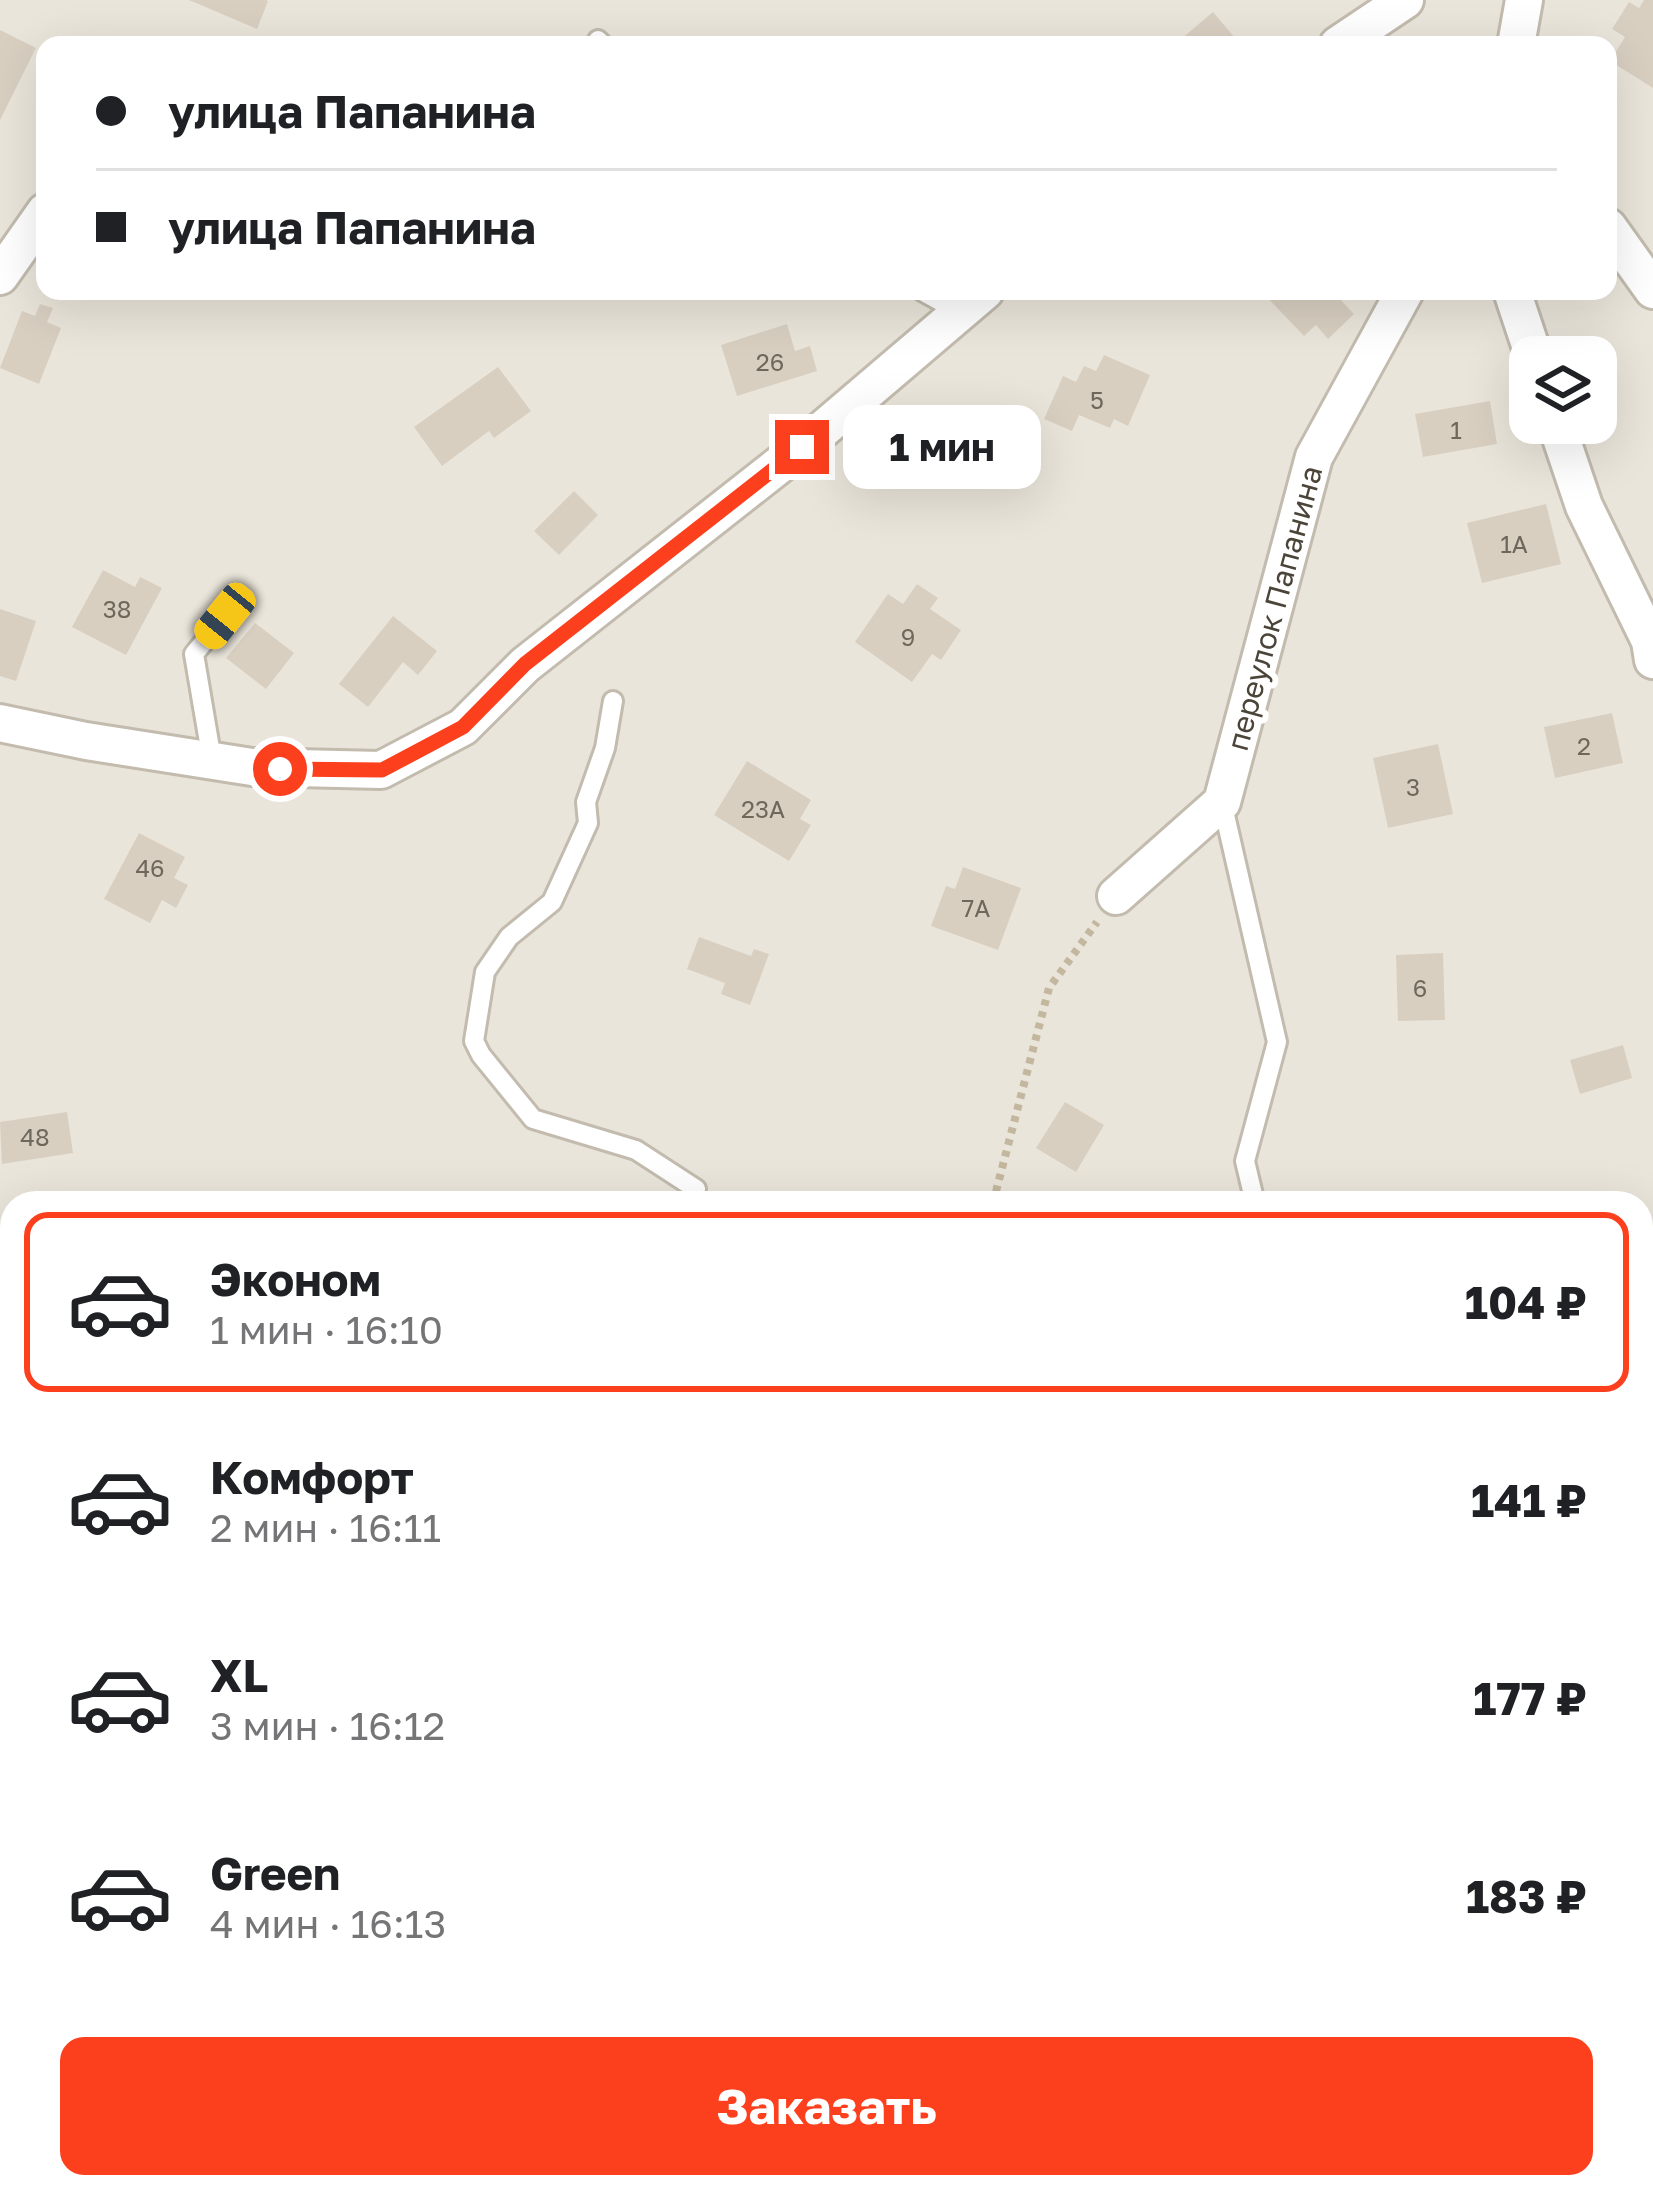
<!DOCTYPE html>
<html lang="ru">
<head>
<meta charset="utf-8">
<style>
	:root { --surface:#fff; --page:#f6f6f6; --text:#202124; --muted:#757577; --line:#e0e0e0; --accent:#fc3f1d }
	body { margin:0; font-family:"Golos Text",sans-serif; background:var(--page); color:var(--text); height:100vh; display:flex; flex-direction:column; font-size:45px; white-space:nowrap }
	* { box-sizing:border-box; margin:0 }
	p { font-size:39px; color:var(--muted) }
	.icon { flex:none; width:66px; height:66px; fill:none; stroke:currentColor; stroke-width:2; stroke-linecap:round; stroke-linejoin:round }
	.map { position:relative; flex:1; overflow:hidden }
	.drawer { position:absolute; left:0px; top:1191px; width:1653px; height:1008px; display:flex; flex-direction:column; background:var(--surface); border-radius:36px 36px 0 0; box-shadow:0 12px 48px #0002 }
	.drawer>* { flex:none }
	.hud { position:absolute; left:36px; top:36px; width:1581px; height:264px; border-radius:24px; box-shadow:0 12px 48px #0002; display:grid; align-content:center; height:264px; padding:0 60px; background:var(--surface) }
	.fabs { position:absolute; left:1509px; top:336px; display:grid; gap:24px }
	.fabs a { display:grid; place-items:center; width:108px; height:108px; border-radius:24px; background:var(--surface); box-shadow:0 12px 48px #0002; font-size:60px }
	.end { position:absolute; width:54px; height:54px; margin:-27px; border:15px solid #fc3f1d; background:#fff; box-shadow:0 0 0 6px #fff }
	.from { border-radius:50% }
	.bubble { position:absolute; height:84px; border-radius:24px; background:var(--surface); box-shadow:0 12px 48px #0002; font-size:39px; font-weight:700; line-height:84px; text-align:center }
	.car { position:absolute; width:36px; height:72px; margin:-36px -18px; border-radius:15px; box-shadow:0 0 9px 3px #0007; background:linear-gradient(#f5c518 24%,#345 0 40%,#f5c518 0 76%,#345 0 86%,#f5c518 0) }
	.hud b { display:flex; align-items:center; gap:42px; height:114px; font-size:45px }
	.hud b+b { border-top:3px solid var(--line) }
	.hud i { width:30px; height:30px; background:var(--text) }
	ul { padding:21px 0 0; list-style:none }
	li { display:flex; align-items:center; gap:36px; height:180px; margin:0 24px 18px; padding:0 36px; border:6px solid transparent; border-radius:24px }
	li div { flex:1 }
	li b { display:block; font-size:45px }
	li em { font-style:normal; font-weight:700 }
	li.current { border-color:var(--accent) }
	li>.icon { width:108px; height:108px; stroke-width:1.5 }
	.button { display:flex; gap:24px; margin-top:auto; padding:24px 60px }
	.button a { flex:1; height:138px; border-radius:24px; background:var(--accent); color:#fff; font-size:48px; font-weight:700; line-height:138px; text-align:center }
	.map>svg:first-child { display:block }
	.residential { fill:#eae5da; fill-rule:evenodd }
	.building { fill:#d8cfc1 }
	.lines { fill:none; stroke-linecap:round; stroke-linejoin:round }
	.service-casing { stroke:#c2bbae; stroke-width:24 }
	.minor-casing { stroke:#c2bbae; stroke-width:42 }
	.path { stroke:#c4b79f; stroke-width:8; stroke-dasharray:6 6; stroke-linecap:butt }
	.service { stroke:#fff; stroke-width:18 }
	.minor { stroke:#fff; stroke-width:36 }
	.route { stroke:#fc3f1d; stroke-width:15 }
	.labels { text-anchor:middle; dominant-baseline:central; stroke-width:12; stroke-linejoin:round; paint-order:stroke }
	.number-label { font-size:24px; fill:#6e675b }
	.street-label { font-size:30px; fill:#4b4439; stroke:#fff }
</style>
</head>
<body>
<div class="map">
<svg width="1653" height="2199" viewBox="0 0 1653 2199">
	<rect width="100%" height="100%" fill="#f6f3ec"/>
	<path class="residential" d="M0,0H1653V2199H0ZM45,45H1608V291H45ZM1530,357H1596V423H1530ZM12,1203H1641V2187H12Z"/>
	<g class="building">
		<polygon points="189,0 266,0 268,1 257,29"/>
		<polygon points="1644,0 1653,0 1653,88 1610,61 1625,37 1612,29 1629,2 1639,8"/>
		<polygon points="1213,12 1241,45 1174,45"/>
		<polygon points="0,30 36,48 0,120"/>
		<polygon points="1261,291 1332,291 1354,314 1328,339 1316,325 1304,336"/>
		<polygon points="40,304 53,308 47,322 61,328 39,384 0,368 22,311 35,316"/>
		<polygon points="787,324 795,351 810,346 817,371 737,396 721,345"/>
		<polygon points="1104,355 1150,375 1128,426 1114,419 1110,428 1079,415 1072,431 1044,419 1063,376 1076,382 1084,366 1096,371"/>
		<polygon points="498,367 531,411 494,438 489,431 442,466 414,427"/>
		<polygon points="1490,401 1497,444 1423,457 1415,414"/>
		<polygon points="574,491 598,515 559,555 534,531"/>
		<polygon points="1546,504 1561,564 1482,583 1467,523"/>
		<polygon points="103,570 135,587 140,577 162,588 126,655 72,627"/>
		<polygon points="917,584 938,598 930,609 961,630 941,660 932,654 912,682 855,642 888,594 903,604"/>
		<polygon points="0,609 36,621 16,681 0,676"/>
		<polygon points="393,616 437,651 418,675 403,662 368,707 339,684"/>
		<polygon points="255,623 294,653 266,689 226,658"/>
		<polygon points="1612,713 1623,763 1555,778 1544,727"/>
		<polygon points="1438,744 1453,814 1388,828 1373,758"/>
		<polygon points="747,761 811,800 800,819 811,825 789,861 714,815"/>
		<polygon points="139,833 185,857 174,878 188,885 176,908 162,900 150,923 104,899"/>
		<polygon points="963,867 1021,888 998,950 931,926 946,886 955,889"/>
		<polygon points="699,937 751,956 754,949 769,954 750,1005 721,994 725,983 687,969"/>
		<polygon points="1443,953 1445,1020 1398,1021 1396,955"/>
		<polygon points="1623,1045 1632,1078 1580,1094 1570,1060"/>
		<polygon points="1065,1102 1104,1125 1076,1172 1036,1148"/>
		<polygon points="67,1112 73,1153 2,1164 0,1122"/>
		<rect x="5" y="1291" width="7" height="49"/>
		<polygon points="1647,1524 1653,1525 1653,1584 1642,1583"/>
		<polygon points="1393,2187 1456,2187 1456,2199 1394,2199"/>
	</g>
	<g class="lines">
		<defs>
			<g id="service">
				<polyline points="598,40 603,45"/>
				<polyline points="922,291 960,312"/>
				<polyline points="613,701 605,748 586,802 588,823 552,902 509,937 485,972 474,1041 481,1055 533,1119 636,1150 696,1189"/>
				<polyline points="212,760 194,654 225,616"/>
				<polyline points="1222,802 1277,1042 1245,1161 1255,1203"/>
				<polyline points="849,2187 928,2199"/>
			</g>
			<g id="minor">
				<polyline points="1338,45 1405,0"/>
				<polyline points="1516,45 1524,0"/>
				<polyline points="1608,227 1653,290"/>
				<polyline points="0,276 45,212"/>
				<polyline points="1512,291 1534,357"/>
				<polyline points="1556,423 1584,506 1650,641 1653,660"/>
				<polyline points="0,723 86,741 252,767 381,770 463,727 525,665 802,447 985,291"/>
				<polyline points="1116,896 1222,802 1314,457 1405,291"/>
			</g>
		</defs>
		<use href="#service" class="service-casing"/>
		<use href="#minor" class="minor-casing"/>
		<g class="path">
			<polyline points="993,1203 1049,988 1097,922"/>
			<polyline points="633,2199 638,2187"/>
			<polyline points="1141,2199 1146,2187"/>
		</g>
		<use href="#service" class="service"/>
		<use href="#minor" class="minor"/>
	</g>
	<g class="lines">
		<polyline class="route" points="280,769 382,770 463,727 525,664 802,447"/>
	</g>
	<g class="labels">
		<g class="number-label">
			<text x="770" y="361">26</text>
			<text x="1097" y="399">5</text>
			<text x="1456" y="429">1</text>
			<text x="1514" y="543">1А</text>
			<text x="117" y="608">38</text>
			<text x="908" y="636">9</text>
			<text x="1584" y="745">2</text>
			<text x="1413" y="786">3</text>
			<text x="763" y="808">23А</text>
			<text x="150" y="867">46</text>
			<text x="976" y="907">7А</text>
			<text x="1420" y="987">6</text>
			<text x="35" y="1136">48</text>
		</g>
		<g class="street-label">
			<text transform="translate(1274 608) rotate(-75)">переулок Папанина</text>
		</g>
	</g>
</svg>
<div class="fabs">
<a><svg class="icon" aria-label="layers" viewBox="0 0 24 24"><path d="M12 4l9 5-9 5-9-5zM3 14l9 5 9-5"/></svg></a>
</div>
<i class="end from" style="left:280px;top:769px"></i>
<i class="end" style="left:802px;top:447px"></i>
<div class="bubble" style="left:843px;top:405px;width:198px">1 мин</div>
<i class="car" style="left:225px;top:616px;rotate:219deg"></i>
<div class="hud">
<b><i class="from"></i>улица Папанина</b>
<b><i></i>улица Папанина</b>
</div>
<section class="drawer">
<ul>
<li class="current"><svg class="icon" aria-label="car" viewBox="0 0 24 24"><path d="M5 17H2v-5l4-1 3-4h7l3 4 3 1v5h-3M9 17h6M6 11h13"/><circle cx="7" cy="17" r="2"/><circle cx="17" cy="17" r="2"/></svg><div><b>Эконом</b><p>1 мин · 16:10</p></div><em>104 ₽</em></li>
<li><svg class="icon" aria-label="car" viewBox="0 0 24 24"><path d="M5 17H2v-5l4-1 3-4h7l3 4 3 1v5h-3M9 17h6M6 11h13"/><circle cx="7" cy="17" r="2"/><circle cx="17" cy="17" r="2"/></svg><div><b>Комфорт</b><p>2 мин · 16:11</p></div><em>141 ₽</em></li>
<li><svg class="icon" aria-label="car" viewBox="0 0 24 24"><path d="M5 17H2v-5l4-1 3-4h7l3 4 3 1v5h-3M9 17h6M6 11h13"/><circle cx="7" cy="17" r="2"/><circle cx="17" cy="17" r="2"/></svg><div><b>XL</b><p>3 мин · 16:12</p></div><em>177 ₽</em></li>
<li><svg class="icon" aria-label="car" viewBox="0 0 24 24"><path d="M5 17H2v-5l4-1 3-4h7l3 4 3 1v5h-3M9 17h6M6 11h13"/><circle cx="7" cy="17" r="2"/><circle cx="17" cy="17" r="2"/></svg><div><b>Green</b><p>4 мин · 16:13</p></div><em>183 ₽</em></li>
</ul>
<div class="button"><a>Заказать</a></div>
</section>
</div>
</body>
</html>
